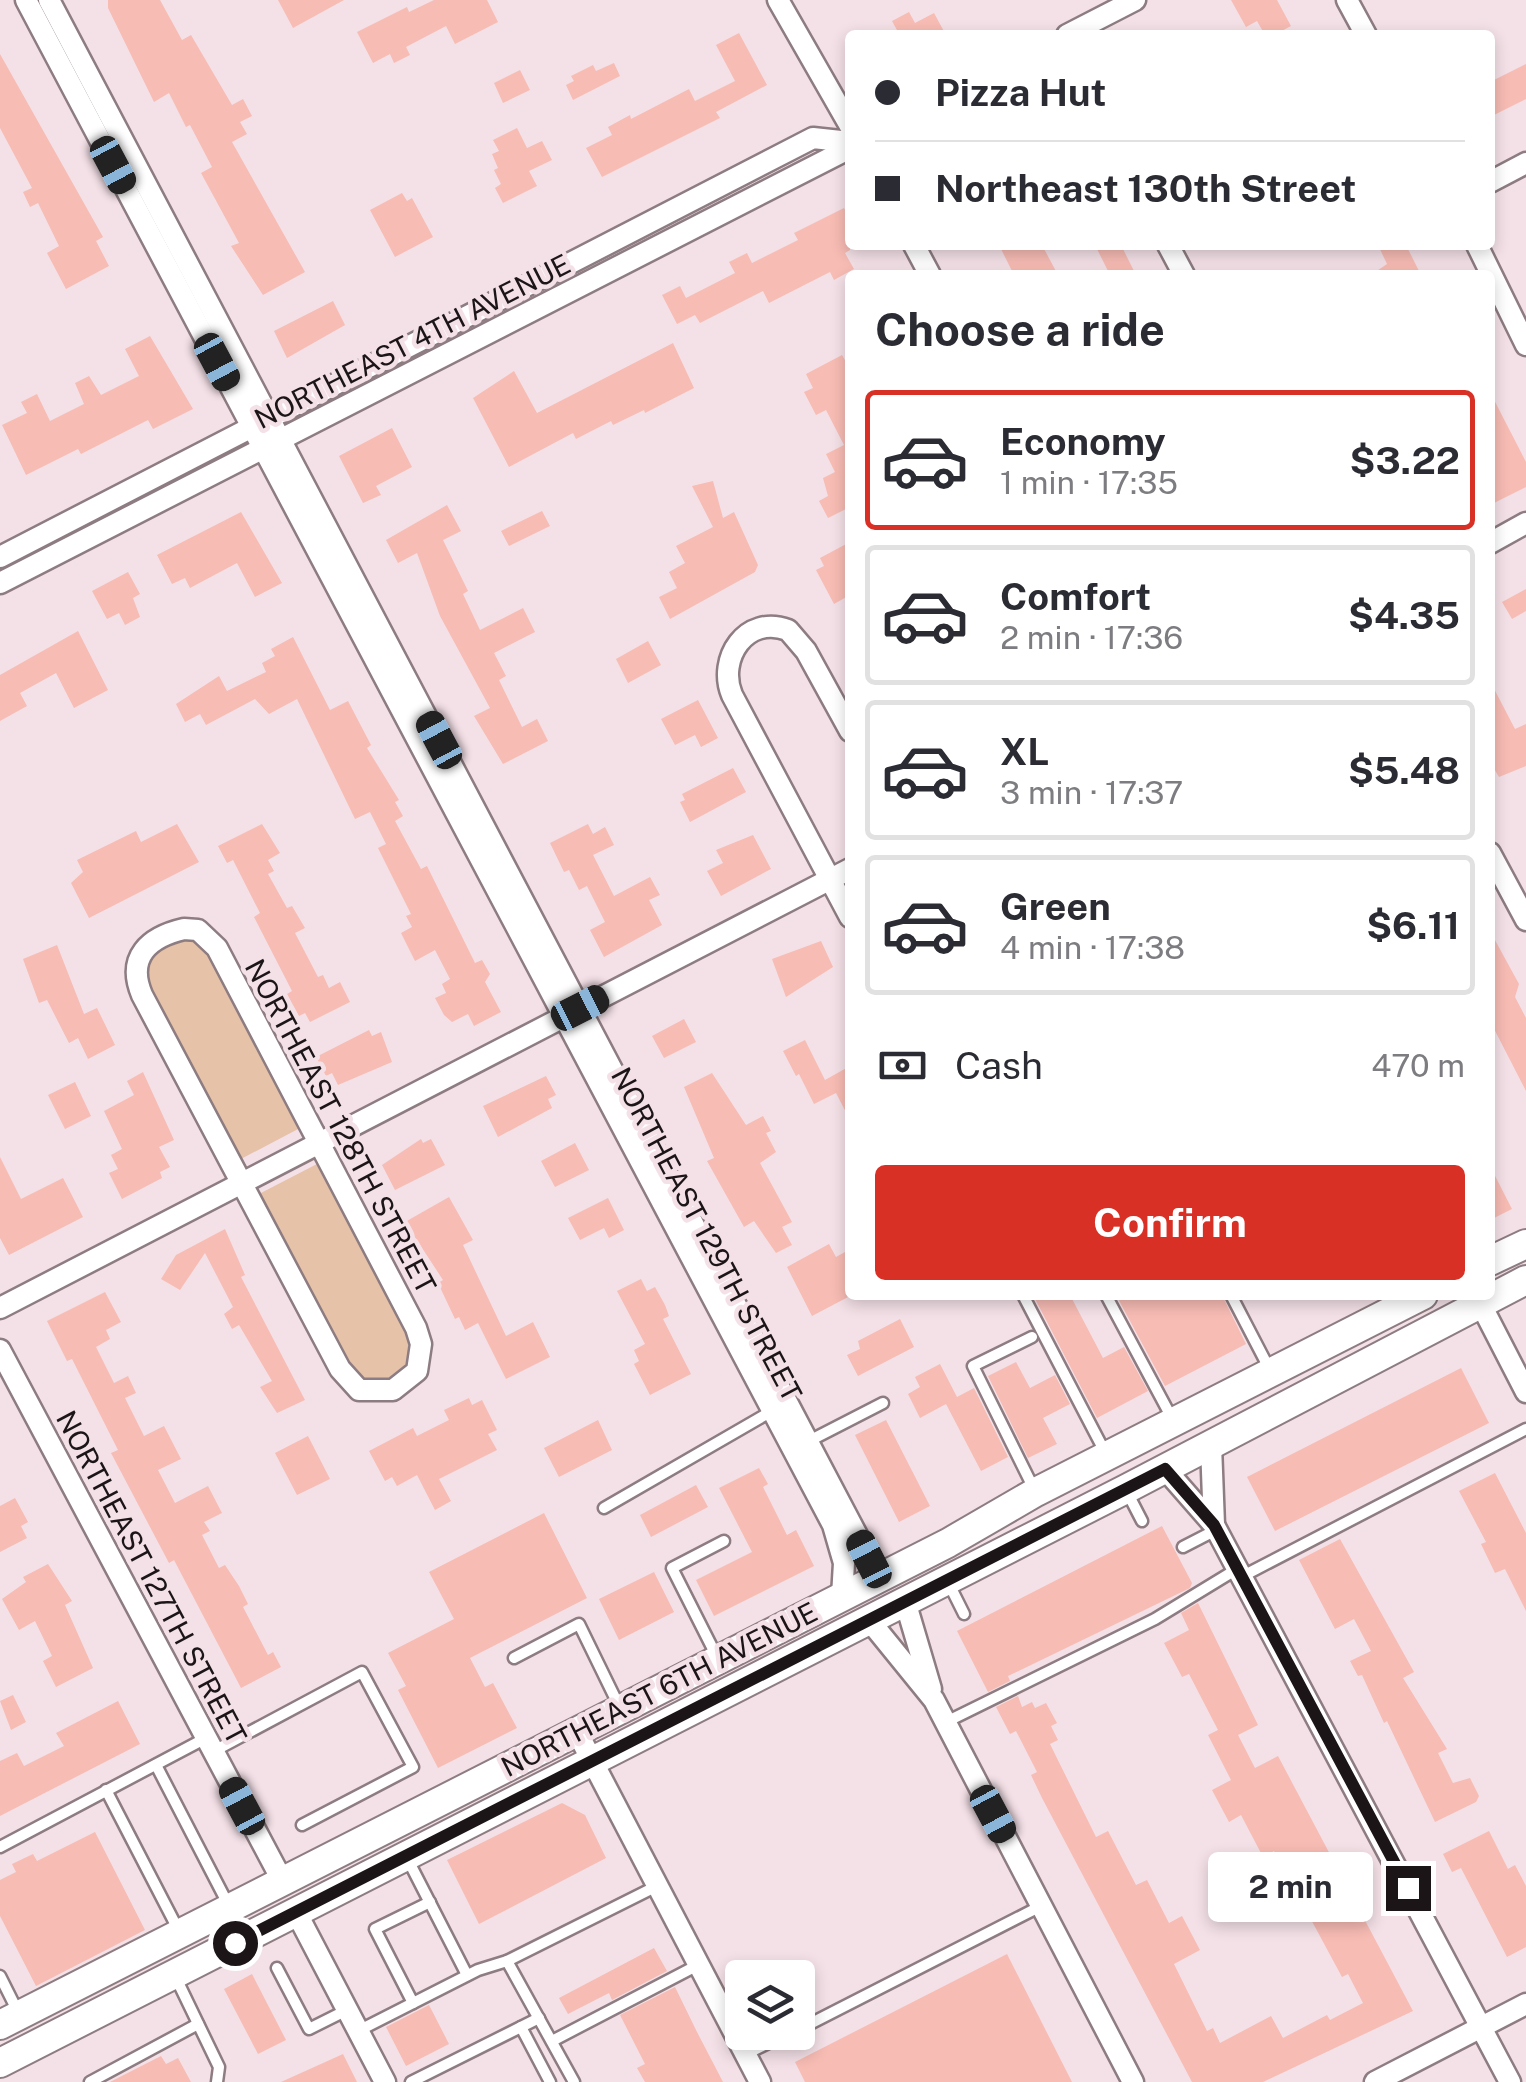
<!DOCTYPE html>
<html lang="en">
<head>
<meta charset="utf-8">
<style>
	:root { --surface:#fff; --page:#f7f7f7; --text:#2b2b33; --muted:#7c7c81; --line:#e1e1e2; --accent:#d93025 }
	body { margin:0; font-family:"Public Sans",sans-serif; background:var(--page); color:var(--text); height:100vh; display:flex; flex-direction:column; font-size:38px; white-space:nowrap }
	* { box-sizing:border-box; margin:0 }
	p { font-size:32px; color:var(--muted) }
	.icon { flex:none; width:55px; height:55px; fill:none; stroke:currentColor; stroke-width:2; stroke-linecap:round; stroke-linejoin:round }
	.map { position:relative; flex:1; overflow:hidden }
	.drawer { position:absolute; left:845px; top:270px; width:650px; height:1030px; display:flex; flex-direction:column; background:var(--surface); border-radius:10px; box-shadow:0 5px 15px #0003 }
	.drawer>* { flex:none }
	.hud { position:absolute; left:845px; top:30px; width:650px; height:220px; border-radius:10px; box-shadow:0 5px 15px #0003; display:grid; align-content:center; height:220px; padding:0 30px; background:var(--surface) }
	.buttons { position:absolute; left:725px; top:1960px; display:grid; gap:20px }
	.buttons a { display:grid; place-items:center; width:90px; height:90px; border-radius:10px; background:var(--surface); box-shadow:0 5px 15px #0003; font-size:50px }
	.end { position:absolute; width:45px; height:45px; margin:-22px; border:12px solid #1b1517; background:#fff; box-shadow:0 0 0 5px #fff }
	.from { border-radius:50% }
	.bubble { position:absolute; height:70px; border-radius:10px; background:var(--surface); box-shadow:0 5px 15px #0003; font-size:32px; font-weight:700; line-height:70px; text-align:center }
	.car { position:absolute; width:30px; height:60px; margin:-30px -15px; border-radius:12px; box-shadow:0 0 8px 2px #0007; background:linear-gradient(#222 24%,#8ab4d8 0 40%,#222 0 76%,#8ab4d8 0 86%,#222 0) }
	.hud b { display:flex; align-items:center; gap:35px; height:95px; font-size:38px }
	.hud b+b { border-top:2px solid var(--line) }
	.hud i { width:25px; height:25px; background:var(--text) }
	ul { padding:0; list-style:none }
	li { display:flex; align-items:center; gap:30px; height:140px; margin:0 20px 15px; padding:0 10px; border:5px solid var(--line); border-radius:10px }
	li div { flex:1 }
	li b { display:block; font-size:38px }
	li em { font-style:normal; font-weight:700 }
	li.selected { border-color:var(--accent) }
	li>.icon { width:90px; height:90px; stroke-width:1.5 }
	h2 { padding:0 30px; font-size:45px; line-height:120px }
	.pay { display:flex; align-items:center; gap:25px; height:110px; padding:0 30px; font-size:38px }
	.pay p { margin-inline-start:auto }
	.action { display:flex; gap:20px; margin-top:auto; padding:20px 30px }
	.action a { flex:1; height:115px; border-radius:10px; background:var(--accent); color:#fff; font-size:40px; font-weight:700; line-height:115px; text-align:center }
	.map>svg:first-child { display:block }
	.green { fill:#e5c2a8 }
	.building { fill:#f7bcb4 }
	.lines { fill:none; stroke-linecap:round; stroke-linejoin:round }
	.service-casing { stroke:#8d7c81; stroke-width:15 }
	.minor-casing { stroke:#8d7c81; stroke-width:25 }
	.secondary-casing { stroke:#8d7c81; stroke-width:32 }
	.service { stroke:#fff; stroke-width:10 }
	.minor { stroke:#fff; stroke-width:20 }
	.secondary { stroke:#fff; stroke-width:28 }
	.route { stroke:#1b1517; stroke-width:12 }
	.labels { text-anchor:middle; dominant-baseline:central; stroke-width:9; stroke-linejoin:round; paint-order:stroke }
	.street-label { font-size:28px; fill:#1b1517; stroke:#f4e1e7 }
</style>
</head>
<body>
<div class="map">
<svg width="1526" height="2082" viewBox="0 0 1526 2082">
	<rect width="100%" height="100%" fill="#f4e1e7"/>
	<g class="green">
		<polygon points="186,935 205,942 300,1128 239,1160 144,985 145,957"/>
		<path d="M317,1164L324,1168L413,1340C406,1377 390,1396 352,1374L261,1203L259,1194Z"/>
	</g>
	<g class="building">
		<polygon points="108,0 160,0 182,40 191,35 232,105 243,99 252,116 240,122 247,134 232,142 305,272 263,295 231,246 239,243 201,173 212,167 190,125 186,127 169,93 154,102 108,8"/>
		<polygon points="278,0 344,0 293,28"/>
		<polygon points="434,0 487,0 498,22 455,44 446,26 406,47 410,55 394,63 390,54 373,63 357,32 407,7 409,12"/>
		<polygon points="1231,0 1277,0 1291,26 1274,35 1265,35 1257,21 1246,27"/>
		<polygon points="909,12 915,23 934,13 946,35 893,35 898,32 892,21"/>
		<polygon points="739,33 767,85 716,112 720,118 602,177 586,148 612,135 608,127 630,115 631,119 689,89 695,101 735,81 716,45"/>
		<polygon points="0,54 103,237 96,241 109,266 66,289 47,253 59,246 38,203 30,207 23,192 32,188 0,128"/>
		<polygon points="614,63 620,76 573,100 566,85 574,81 571,76 593,65 596,71"/>
		<polygon points="1526,64 1526,99 1490,117 1490,82"/>
		<polygon points="520,70 530,90 503,103 494,83"/>
		<polygon points="517,128 527,148 542,141 552,160 529,171 537,186 503,203 495,188 501,184 494,170 498,168 492,154 499,151 493,140"/>
		<polygon points="402,193 407,201 412,198 433,237 395,257 370,210"/>
		<polygon points="844,208 850,219 850,250 845,253 854,269 834,280 830,272 769,303 763,291 700,323 695,315 677,324 662,295 680,286 686,298 735,273 729,262 747,253 752,263 798,240 794,233"/>
		<polygon points="999,245 1042,245 1058,275 1014,275"/>
		<polygon points="1095,245 1121,245 1136,275 1110,275"/>
		<polygon points="1378,245 1406,245 1421,275 1371,275 1387,264"/>
		<polygon points="333,301 345,325 287,358 274,331"/>
		<polygon points="150,336 193,409 153,429 148,420 81,454 78,449 26,475 2,425 27,413 21,402 37,394 50,421 84,404 75,383 89,376 101,395 139,376 125,349"/>
		<polygon points="673,343 694,388 645,413 644,410 613,425 611,421 576,439 573,433 509,467 473,398 514,371 537,413"/>
		<polygon points="842,355 850,369 850,507 828,518 819,501 828,496 823,478 835,472 826,454 844,445 826,410 816,415 804,392 813,388 806,374"/>
		<polygon points="1490,392 1526,462 1526,487 1490,505"/>
		<polygon points="392,428 412,467 376,486 381,495 363,503 339,456"/>
		<polygon points="713,481 723,518 734,512 758,565 755,572 670,619 659,597 677,588 669,572 685,563 676,546 713,527 692,486"/>
		<polygon points="447,505 461,531 443,540 468,591 463,594 480,630 523,608 535,632 494,653 506,676 499,680 522,727 537,719 548,741 503,764 474,716 490,708 440,616 417,553 398,563 386,540"/>
		<polygon points="542,511 550,526 509,546 501,531"/>
		<polygon points="241,512 282,583 255,597 237,563 190,588 185,578 172,584 157,555"/>
		<polygon points="850,542 850,595 834,604 816,570 824,566 820,558"/>
		<polygon points="128,572 140,594 133,598 140,617 125,625 119,613 107,619 92,591"/>
		<polygon points="1526,589 1526,611 1512,619 1502,602"/>
		<polygon points="78,631 108,690 74,708 56,673 20,693 27,706 0,721 0,675"/>
		<polygon points="293,637 330,710 348,701 371,745 367,748 399,800 395,802 403,816 395,821 421,869 427,866 475,963 482,960 490,974 485,982 501,1012 474,1026 468,1014 452,1022 444,1015 435,998 446,993 442,984 450,979 435,950 415,961 401,933 412,927 406,916 411,914 378,848 386,844 370,812 355,819 297,699 269,714 255,699 206,725 200,714 185,722 176,704 219,676 227,691 266,672 262,663 275,656 271,649"/>
		<polygon points="648,641 661,665 628,683 616,659"/>
		<polygon points="1490,681 1515,729 1526,724 1526,766 1499,777 1490,762"/>
		<polygon points="698,700 718,738 701,747 695,735 675,745 661,719"/>
		<polygon points="733,768 746,792 690,822 680,802 685,800 682,794"/>
		<polygon points="177,824 199,862 89,918 71,883 83,872 77,860 136,831 141,842"/>
		<polygon points="262,824 280,853 268,860 274,871 268,874 287,908 292,906 305,928 295,933 318,977 323,975 329,988 340,982 350,1002 310,1022 305,1013 299,1016 287,994 292,991 254,917 260,913 233,860 227,863 218,846"/>
		<polygon points="588,824 593,834 605,827 614,845 593,855 614,896 650,877 660,895 649,900 662,925 604,957 590,930 605,922 587,886 579,890 569,870 564,872 550,843"/>
		<polygon points="753,835 771,869 721,896 707,871 723,863 716,850"/>
		<polygon points="1490,931 1519,984 1515,997 1526,1018 1526,1091 1490,1021"/>
		<polygon points="821,941 833,967 786,997 772,959"/>
		<polygon points="57,945 84,1014 97,1008 115,1045 88,1059 78,1038 69,1043 47,1000 39,1003 23,959"/>
		<polygon points="684,1019 696,1042 664,1058 652,1036"/>
		<polygon points="369,1030 372,1036 381,1032 392,1062 338,1085 332,1073 326,1076 316,1057"/>
		<polygon points="805,1040 825,1080 850,1066 850,1120 836,1093 814,1104 799,1074 796,1076 783,1051"/>
		<polygon points="143,1072 174,1140 159,1147 170,1167 160,1172 162,1178 122,1199 109,1173 118,1169 111,1155 122,1149 104,1111 134,1095 127,1081"/>
		<polygon points="712,1073 746,1125 763,1116 771,1131 766,1133 776,1152 760,1163 792,1222 782,1227 792,1245 776,1253 754,1221 744,1227 707,1161 714,1158 684,1087"/>
		<polygon points="546,1076 556,1095 548,1099 552,1108 498,1137 483,1106"/>
		<polygon points="75,1082 91,1116 65,1129 48,1095"/>
		<polygon points="421,1139 423,1143 431,1139 445,1165 395,1190 382,1165"/>
		<polygon points="575,1143 589,1170 555,1187 541,1161"/>
		<polygon points="0,1157 21,1199 63,1178 83,1217 9,1255 0,1238"/>
		<polygon points="1490,1166 1512,1209 1490,1220"/>
		<polygon points="449,1197 473,1240 463,1245 506,1336 533,1322 550,1357 506,1379 478,1323 465,1330 459,1317 455,1319 438,1283 443,1280 405,1222"/>
		<polygon points="608,1198 624,1230 609,1238 604,1228 580,1240 568,1218"/>
		<polygon points="225,1229 245,1275 241,1277 305,1400 277,1413 260,1387 272,1381 239,1325 232,1329 224,1314 233,1307 205,1253 180,1290 161,1279 176,1255"/>
		<polygon points="829,1244 836,1257 845,1252 850,1262 850,1296 812,1316 787,1267"/>
		<polygon points="641,1279 647,1291 655,1287 665,1305 669,1316 663,1319 691,1374 650,1395 634,1364 639,1361 634,1350 645,1344 617,1291"/>
		<polygon points="105,1292 121,1322 106,1330 110,1339 96,1347 114,1383 128,1376 136,1393 125,1398 144,1436 164,1426 181,1459 158,1470 175,1503 208,1486 222,1513 204,1522 210,1531 202,1535 219,1568 225,1565 239,1586 248,1604 243,1607 268,1655 273,1652 281,1667 241,1688 174,1560 169,1563 111,1453 118,1450 72,1359 67,1361 47,1321"/>
		<polygon points="1033,1295 1070,1295 1103,1358 1124,1347 1148,1391 1097,1418"/>
		<polygon points="1116,1295 1222,1295 1246,1344 1165,1386"/>
		<polygon points="900,1319 914,1347 858,1376 847,1355 860,1349 858,1341"/>
		<polygon points="1016,1362 1030,1388 1055,1375 1070,1404 1043,1418 1057,1444 1028,1458 988,1376"/>
		<polygon points="940,1364 957,1397 974,1388 1008,1457 981,1471 946,1404 920,1418 908,1394 920,1387 915,1377"/>
		<polygon points="1461,1368 1489,1423 1275,1531 1247,1477"/>
		<polygon points="469,1398 472,1405 482,1400 497,1430 488,1434 497,1450 439,1479 451,1501 435,1510 417,1475 397,1486 392,1477 385,1481 369,1451 413,1428 417,1436 449,1420 444,1410"/>
		<polygon points="598,1420 612,1450 559,1477 544,1448"/>
		<polygon points="886,1420 930,1506 899,1522 855,1435"/>
		<polygon points="308,1436 330,1479 297,1495 275,1453"/>
		<polygon points="759,1468 768,1484 763,1487 787,1535 796,1530 814,1566 714,1616 696,1580 752,1552 719,1488"/>
		<polygon points="1495,1473 1526,1533 1526,1611 1505,1569 1495,1573 1481,1544 1486,1542 1459,1491"/>
		<polygon points="696,1485 708,1507 651,1537 640,1515"/>
		<polygon points="15,1498 28,1522 21,1526 27,1538 0,1552 0,1506"/>
		<polygon points="544,1513 587,1598 470,1658 485,1687 493,1683 517,1728 438,1768 398,1690 406,1686 388,1653 454,1619 429,1572"/>
		<polygon points="1162,1526 1192,1583 1190,1588 1008,1676 1010,1681 988,1692 957,1631"/>
		<polygon points="1340,1539 1414,1672 1403,1678 1447,1749 1438,1753 1453,1783 1470,1778 1479,1796 1476,1802 1435,1822 1387,1721 1384,1723 1362,1675 1358,1676 1350,1661 1371,1651 1354,1619 1335,1629 1299,1560"/>
		<polygon points="48,1564 72,1601 65,1605 93,1668 56,1687 43,1661 52,1656 35,1621 19,1630 2,1599 26,1582 23,1577"/>
		<polygon points="654,1572 674,1612 619,1640 599,1599"/>
		<polygon points="1198,1603 1258,1725 1238,1735 1255,1768 1278,1756 1413,2011 1263,2082 1192,2082 1042,1798 1031,1775 1037,1772 1016,1731 1010,1734 996,1707 1018,1696 1022,1707 1032,1702 1035,1708 1046,1703 1057,1723 1051,1726 1058,1740 1050,1744 1096,1837 1108,1831 1136,1885 1147,1880 1169,1923 1182,1916 1200,1950 1174,1964 1207,2031 1213,2028 1220,2043 1271,2016 1283,2038 1327,2015 1330,2020 1363,2003 1348,1974 1342,1977 1274,1851 1263,1857 1241,1815 1229,1822 1212,1790 1231,1780 1208,1735 1218,1730 1189,1674 1182,1677 1164,1643 1189,1630 1181,1613"/>
		<polygon points="13,1695 26,1722 11,1730 0,1701"/>
		<polygon points="118,1701 140,1744 0,1816 0,1761 17,1753 24,1766 64,1746 56,1733"/>
		<polygon points="562,1803 585,1815 606,1858 479,1924 447,1860"/>
		<polygon points="1489,1831 1508,1869 1515,1865 1526,1886 1526,1947 1507,1957 1461,1868 1452,1872 1443,1854"/>
		<polygon points="95,1832 145,1930 36,1986 0,1916 0,1880 16,1872 12,1864 33,1854 37,1861"/>
		<polygon points="654,1948 667,1971 612,2000 609,1993 568,2014 559,1998"/>
		<polygon points="1007,1954 1072,2082 805,2082 795,2062"/>
		<polygon points="252,1974 286,2040 258,2054 224,1989"/>
		<polygon points="675,1987 697,2032 723,2082 645,2082 637,2068 645,2064 620,2015"/>
		<polygon points="429,2005 449,2044 406,2066 386,2027"/>
		<polygon points="343,2054 357,2082 281,2082"/>
		<polygon points="161,2056 166,2064 178,2058 191,2082 110,2082"/>
	</g>
	<g class="lines">
		<defs>
			<g id="service">
				<polyline points="1023,1295 1107,1456"/>
				<polyline points="1106,1295 1174,1422"/>
				<polyline points="1231,1295 1271,1372"/>
				<polyline points="1032,1337 973,1366 1035,1491"/>
				<polyline points="809,1441 883,1403"/>
				<polyline points="1126,1490 1142,1521"/>
				<polyline points="604,1508 772,1411"/>
				<polyline points="1183,1547 1216,1530"/>
				<polyline points="1241,1577 1526,1429"/>
				<polyline points="949,1584 964,1614"/>
				<polyline points="717,1657 672,1568 724,1541"/>
				<polyline points="514,1658 579,1624 619,1706"/>
				<polyline points="946,1722 1155,1619 1237,1569"/>
				<polyline points="214,1751 362,1672 413,1767 302,1825"/>
				<polyline points="156,1765 229,1906"/>
				<polyline points="106,1790 180,1933"/>
				<polyline points="0,1847 206,1738"/>
				<polyline points="407,1858 467,1975"/>
				<polyline points="507,1961 657,1886"/>
				<polyline points="277,1968 309,2029 347,2010"/>
				<polyline points="0,1976 19,2014"/>
				<polyline points="176,1978 219,2067 217,2082"/>
				<polyline points="413,2003 375,1929 430,1902"/>
				<polyline points="539,2018 521,2027 550,2082"/>
				<polyline points="798,2030 1041,1906"/>
				<polyline points="358,2031 478,1970 507,1961 574,2082"/>
				<polyline points="552,2041 698,1965"/>
				<polyline points="746,2054 791,2032"/>
				<polyline points="90,2082 198,2024"/>
				<polyline points="411,2082 521,2027"/>
			</g>
			<g id="minor">
				<polyline points="26,0 833,1525 844,1563 842,1596"/>
				<polyline points="49,0 879,1577"/>
				<polyline points="778,0 850,126"/>
				<polyline points="1347,0 1366,35"/>
				<polyline points="1067,35 1135,0"/>
				<polyline points="1490,182 1526,163"/>
				<polyline points="914,245 930,275"/>
				<polyline points="1168,245 1184,275"/>
				<polyline points="1477,245 1526,345"/>
				<polyline points="1490,543 1526,523"/>
				<polyline points="0,557 813,138 850,142"/>
				<polyline points="0,583 850,148"/>
				<path d="M850,731L806,651L788,630C746,614 717,659 732,695L850,917"/>
				<polyline points="1490,853 1526,920"/>
				<path d="M184,929L198,930L217,948L416,1328L421,1344L417,1371L393,1390H359L340,1369L142,995C126,957 149,937 184,929Z"/>
				<polyline points="1476,1295 1526,1392"/>
				<polyline points="0,1308 850,869"/>
				<polyline points="0,1350 283,1882"/>
				<polyline points="1211,1445 1214,1525"/>
				<polyline points="1165,1469 1214,1525 1510,2082"/>
				<polyline points="905,1601 931,1689"/>
				<polyline points="869,1620 934,1700 1133,2082"/>
				<polyline points="576,1730 760,2082"/>
				<polyline points="296,1912 385,2082"/>
				<polyline points="1375,2082 1526,2004"/>
			</g>
			<g id="secondary">
				<polyline points="1490,1261 1526,1244"/>
				<polyline points="0,2025 948,1543 1036,1492 1423,1295"/>
				<polyline points="0,2063 1126,1489 1526,1280"/>
			</g>
		</defs>
		<use href="#service" class="service-casing"/>
		<use href="#minor" class="minor-casing"/>
		<use href="#secondary" class="secondary-casing"/>
		<use href="#service" class="service"/>
		<use href="#minor" class="minor"/>
		<use href="#secondary" class="secondary"/>
	</g>
	<g class="lines">
		<polyline class="route" points="235,1943 1165,1469 1214,1525 1408,1888"/>
	</g>
	<g class="labels">
		<g class="street-label">
			<text transform="translate(412 341) rotate(-27)">NORTHEAST 4TH AVENUE</text>
			<text transform="translate(341 1126) rotate(62)">NORTHEAST 128TH STREET</text>
			<text transform="translate(707 1234) rotate(62)">NORTHEAST 129TH STREET</text>
			<text transform="translate(152 1577) rotate(62)">NORTHEAST 127TH STREET</text>
			<text transform="translate(659 1689) rotate(-27)">NORTHEAST 6TH AVENUE</text>
		</g>
	</g>
</svg>
<div class="buttons">
<a><svg class="icon" aria-label="layers" viewBox="0 0 24 24"><path d="M12 4l9 5-9 5-9-5zM3 14l9 5 9-5"/></svg></a>
</div>
<i class="end from" style="left:235px;top:1943px"></i>
<i class="end" style="left:1408px;top:1888px"></i>
<div class="bubble" style="left:1208px;top:1852px;width:165px">2 min</div>
<i class="car" style="left:113px;top:165px;rotate:152deg"></i>
<i class="car" style="left:217px;top:362px;rotate:152deg"></i>
<i class="car" style="left:439px;top:740px;rotate:332deg"></i>
<i class="car" style="left:580px;top:1008px;rotate:63deg"></i>
<i class="car" style="left:869px;top:1559px;rotate:333deg"></i>
<i class="car" style="left:242px;top:1806px;rotate:332deg"></i>
<i class="car" style="left:993px;top:1814px;rotate:152deg"></i>
<div class="hud">
<b><i class="from"></i>Pizza Hut</b>
<b><i></i>Northeast 130th Street</b>
</div>
<section class="drawer">
<h2>Choose a ride</h2>
<ul>
<li class="selected"><svg class="icon" aria-label="car" viewBox="0 0 24 24"><path d="M5 17H2v-5l4-1 3-4h7l3 4 3 1v5h-3M9 17h6M6 11h13"/><circle cx="7" cy="17" r="2"/><circle cx="17" cy="17" r="2"/></svg><div><b>Economy</b><p>1 min · 17:35</p></div><em>$3.22</em></li>
<li><svg class="icon" aria-label="car" viewBox="0 0 24 24"><path d="M5 17H2v-5l4-1 3-4h7l3 4 3 1v5h-3M9 17h6M6 11h13"/><circle cx="7" cy="17" r="2"/><circle cx="17" cy="17" r="2"/></svg><div><b>Comfort</b><p>2 min · 17:36</p></div><em>$4.35</em></li>
<li><svg class="icon" aria-label="car" viewBox="0 0 24 24"><path d="M5 17H2v-5l4-1 3-4h7l3 4 3 1v5h-3M9 17h6M6 11h13"/><circle cx="7" cy="17" r="2"/><circle cx="17" cy="17" r="2"/></svg><div><b>XL</b><p>3 min · 17:37</p></div><em>$5.48</em></li>
<li><svg class="icon" aria-label="car" viewBox="0 0 24 24"><path d="M5 17H2v-5l4-1 3-4h7l3 4 3 1v5h-3M9 17h6M6 11h13"/><circle cx="7" cy="17" r="2"/><circle cx="17" cy="17" r="2"/></svg><div><b>Green</b><p>4 min · 17:38</p></div><em>$6.11</em></li>
</ul>
<div class="pay"><svg class="icon" aria-label="cash" viewBox="0 0 24 24"><path d="M3 7h18v10H3z"/><circle cx="12" cy="12" r="2"/></svg>Cash<p>470 m</p></div>
<div class="action"><a>Confirm</a></div>
</section>
</div>
</body>
</html>
